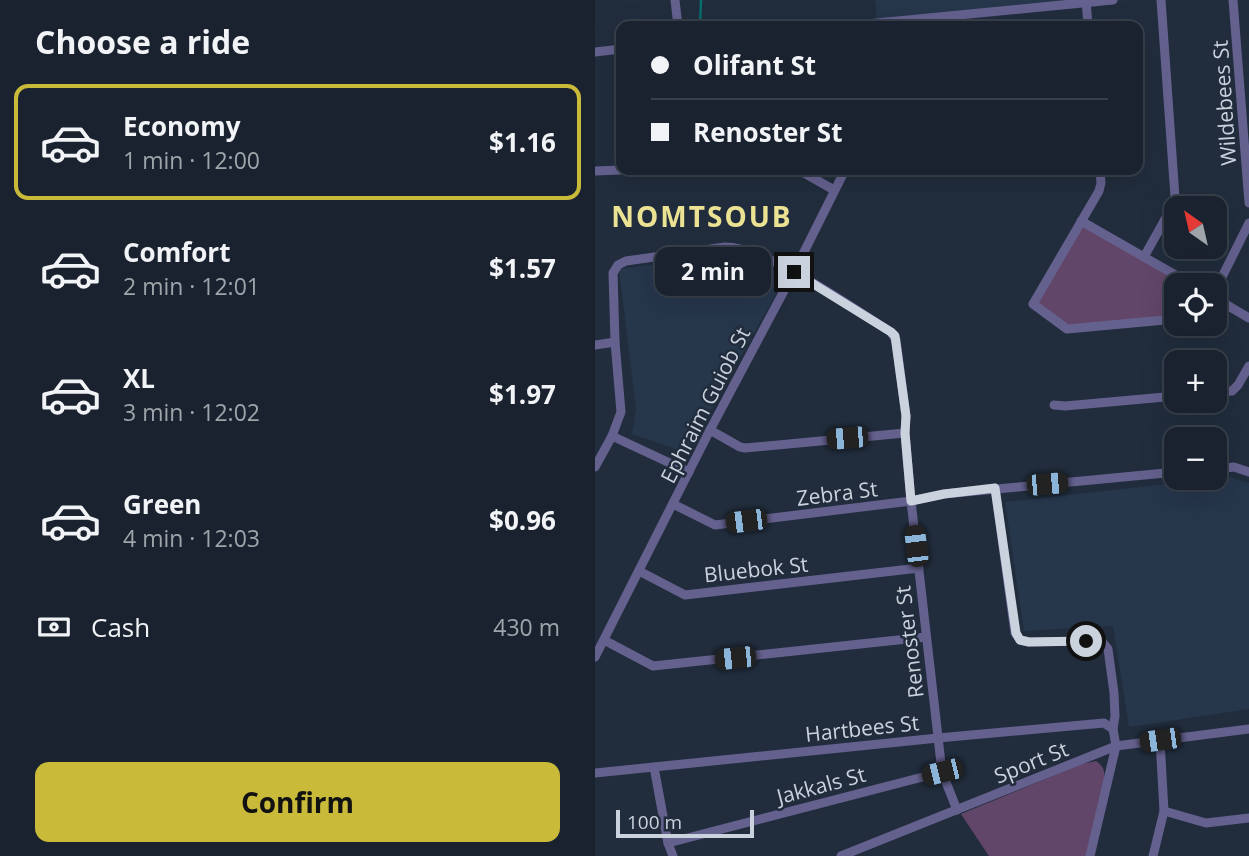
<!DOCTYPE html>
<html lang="en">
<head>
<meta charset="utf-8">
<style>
	:root { --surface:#19222e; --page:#262f3a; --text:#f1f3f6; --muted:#9fa4aa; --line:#373f4a; --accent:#caba3a }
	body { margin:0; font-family:"Open Sans",sans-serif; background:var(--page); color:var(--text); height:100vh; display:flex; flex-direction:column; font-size:26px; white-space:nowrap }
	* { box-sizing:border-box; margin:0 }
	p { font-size:23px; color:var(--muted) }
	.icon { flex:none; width:38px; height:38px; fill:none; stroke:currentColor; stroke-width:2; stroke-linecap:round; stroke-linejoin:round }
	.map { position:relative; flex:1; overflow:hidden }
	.drawer { display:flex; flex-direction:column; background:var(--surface); width:595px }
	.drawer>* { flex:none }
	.banner { position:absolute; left:21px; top:21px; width:527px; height:154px; border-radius:14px; box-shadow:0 7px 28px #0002,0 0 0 2px var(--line); display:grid; align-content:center; height:154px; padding:0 35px; background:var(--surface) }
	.needle { width:46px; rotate:326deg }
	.buttons { position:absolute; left:569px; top:196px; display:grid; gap:14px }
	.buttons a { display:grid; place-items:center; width:63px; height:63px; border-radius:14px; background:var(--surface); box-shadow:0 7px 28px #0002,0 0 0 2px var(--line); font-size:35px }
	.scale { position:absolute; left:21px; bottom:18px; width:138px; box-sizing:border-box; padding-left:7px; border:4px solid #cad2dd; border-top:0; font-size:19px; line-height:24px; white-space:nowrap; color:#cad2dd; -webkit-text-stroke:5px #212d3d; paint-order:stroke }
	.end { position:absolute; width:32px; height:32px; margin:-16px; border:9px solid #cad2dd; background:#111; box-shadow:0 0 0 4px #111 }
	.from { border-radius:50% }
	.bubble { position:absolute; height:49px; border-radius:14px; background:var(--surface); box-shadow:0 7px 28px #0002,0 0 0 2px var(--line); font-size:23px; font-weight:700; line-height:49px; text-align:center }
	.car { position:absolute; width:21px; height:42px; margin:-21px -10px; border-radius:9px; box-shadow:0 0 5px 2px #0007; background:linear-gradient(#222 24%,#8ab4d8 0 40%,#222 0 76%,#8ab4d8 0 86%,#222 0) }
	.banner b { display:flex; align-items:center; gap:24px; height:66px; font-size:26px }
	.banner b+b { border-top:2px solid var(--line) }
	.banner i { width:18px; height:18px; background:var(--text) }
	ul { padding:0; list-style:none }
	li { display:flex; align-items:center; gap:21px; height:116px; margin:0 14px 10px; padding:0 21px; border:4px solid transparent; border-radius:14px }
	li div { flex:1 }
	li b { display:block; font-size:26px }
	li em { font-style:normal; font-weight:700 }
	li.on { border-color:var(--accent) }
	li>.icon { width:63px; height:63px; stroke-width:1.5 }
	h2 { padding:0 35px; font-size:32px; line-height:84px }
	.pay { display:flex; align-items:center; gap:18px; height:77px; padding:0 35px; font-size:26px }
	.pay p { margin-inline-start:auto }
	.primary-button { display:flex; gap:14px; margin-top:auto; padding:14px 35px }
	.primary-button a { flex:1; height:80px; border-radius:14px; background:var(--accent); color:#111; font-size:28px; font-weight:700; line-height:80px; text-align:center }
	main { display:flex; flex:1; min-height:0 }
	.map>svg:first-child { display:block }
	.built { fill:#26364b }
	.green { fill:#624669 }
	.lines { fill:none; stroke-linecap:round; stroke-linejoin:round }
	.stream { stroke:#086d6d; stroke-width:2.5 }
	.minor { stroke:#65618f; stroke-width:9 }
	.route { stroke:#cad2dd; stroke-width:9 }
	.labels { text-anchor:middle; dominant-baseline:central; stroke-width:5; stroke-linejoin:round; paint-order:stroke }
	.street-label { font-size:21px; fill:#cad2dd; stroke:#212d3d }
	.district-label { font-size:28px; font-weight:bold; letter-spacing:2px; fill:#ece293; stroke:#212d3d }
</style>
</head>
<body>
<main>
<section class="drawer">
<h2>Choose a ride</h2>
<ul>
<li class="on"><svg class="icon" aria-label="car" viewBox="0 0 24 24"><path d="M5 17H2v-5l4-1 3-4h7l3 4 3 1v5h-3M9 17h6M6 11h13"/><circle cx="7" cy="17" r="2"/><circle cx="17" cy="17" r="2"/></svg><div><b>Economy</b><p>1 min · 12:00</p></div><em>$1.16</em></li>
<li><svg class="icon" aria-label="car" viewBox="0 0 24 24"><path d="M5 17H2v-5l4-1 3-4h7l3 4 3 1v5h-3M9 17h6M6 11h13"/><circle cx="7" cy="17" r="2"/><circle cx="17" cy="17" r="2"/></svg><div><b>Comfort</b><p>2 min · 12:01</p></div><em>$1.57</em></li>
<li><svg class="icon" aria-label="car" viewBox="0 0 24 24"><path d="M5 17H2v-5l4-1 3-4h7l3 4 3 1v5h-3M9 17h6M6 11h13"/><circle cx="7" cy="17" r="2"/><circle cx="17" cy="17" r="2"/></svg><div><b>XL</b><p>3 min · 12:02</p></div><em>$1.97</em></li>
<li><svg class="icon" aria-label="car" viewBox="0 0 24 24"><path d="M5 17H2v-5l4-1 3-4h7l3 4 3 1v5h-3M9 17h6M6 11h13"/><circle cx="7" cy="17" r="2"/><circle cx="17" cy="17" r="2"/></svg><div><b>Green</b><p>4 min · 12:03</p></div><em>$0.96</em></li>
</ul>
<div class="pay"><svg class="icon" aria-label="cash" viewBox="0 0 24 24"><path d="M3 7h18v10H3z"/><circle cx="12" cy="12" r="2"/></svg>Cash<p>430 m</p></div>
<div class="primary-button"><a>Confirm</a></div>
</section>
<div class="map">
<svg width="654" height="856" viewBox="0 0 654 856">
	<rect width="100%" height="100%" fill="#212d3d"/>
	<g class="built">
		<polygon points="280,0 491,0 282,23"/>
		<polygon points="140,253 191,276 92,453 37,434 41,409 24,269"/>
		<polygon points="635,477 654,483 654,709 534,727 518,626 429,631 410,502"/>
	</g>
	<g class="green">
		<polygon points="486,221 598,285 581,285 581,319 472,329 439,306"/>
		<path d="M501,761C510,767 510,773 509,784L492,856H394L366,814L487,764Z"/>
	</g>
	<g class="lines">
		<g class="stream">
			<polyline points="105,26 106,0"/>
			<polyline points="22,158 26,156"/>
		</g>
		<g class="minor">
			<polyline points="80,0 83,26"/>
			<polyline points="491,0 493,26"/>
			<polyline points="638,0 654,203"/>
			<polyline points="251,26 518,0"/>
			<polyline points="0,52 26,49"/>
			<polyline points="204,170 239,190"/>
			<polyline points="505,170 506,183 504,191 438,304 472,329 581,319"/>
			<polyline points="0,171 26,170"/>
			<polyline points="486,221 598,285"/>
			<polyline points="549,257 578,205 580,197 566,0"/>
			<polyline points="620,291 654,223"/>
			<polyline points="620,298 654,318"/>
			<polyline points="0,345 20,342"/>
			<polyline points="620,392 637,391 643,385 654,366"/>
			<polyline points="459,405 470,406 581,396"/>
			<polyline points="115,430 145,447 150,448 310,433"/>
			<polyline points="17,436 94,472"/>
			<path d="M0,467L17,436L26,412L20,342L18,273L23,265L31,261L130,247C173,247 257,308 296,332L301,340L311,416L310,433L316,501L347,772L362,810"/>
			<polyline points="620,469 639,467 654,472"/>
			<polyline points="400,488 420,633 425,640 434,642 500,641 508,643 513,649 519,693 520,716 518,729"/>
			<polyline points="78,504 120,525 316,501 349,494 581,472"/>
			<polyline points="44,571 90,595 324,568"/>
			<polyline points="9,640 58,666 331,637"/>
			<polyline points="0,657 115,430 199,272 250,170"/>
			<polyline points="59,767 73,843 78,856"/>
			<polyline points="0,773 343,738 509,723 518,729 521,746 495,856"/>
			<polyline points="569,811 611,823 654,818"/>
			<polyline points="73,843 347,772"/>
			<polyline points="246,856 521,746 654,729"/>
			<polyline points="558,856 569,811 565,740"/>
		</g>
	</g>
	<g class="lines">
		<polyline class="route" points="199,272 296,332 300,336 311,416 310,433 316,501 349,494 400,488 421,633 425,640 434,642 491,641"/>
	</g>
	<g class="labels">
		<g class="street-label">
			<text transform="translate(629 103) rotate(-94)">Wildebees St</text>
			<text transform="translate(110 405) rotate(-63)">Ephraim Guiob St</text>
			<text transform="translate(242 493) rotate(-7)">Zebra St</text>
			<text transform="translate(161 569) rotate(-6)">Bluebok St</text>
			<text transform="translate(314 642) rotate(-97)">Renoster St</text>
			<text transform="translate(267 728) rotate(-6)">Hartbees St</text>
			<text transform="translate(436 762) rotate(-22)">Sport St</text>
			<text transform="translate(226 785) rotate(-15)">Jakkals St</text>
		</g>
		<g class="district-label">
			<text x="107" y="216">NOMTSOUB</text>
		</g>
	</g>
</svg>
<div class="buttons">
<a><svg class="needle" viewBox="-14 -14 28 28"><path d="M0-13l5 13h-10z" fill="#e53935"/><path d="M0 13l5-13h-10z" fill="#9fa4aa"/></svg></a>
<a><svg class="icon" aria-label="locate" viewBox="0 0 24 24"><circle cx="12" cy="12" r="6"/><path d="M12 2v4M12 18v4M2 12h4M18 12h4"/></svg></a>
<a>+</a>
<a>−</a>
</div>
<div class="scale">100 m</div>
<i class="end from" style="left:491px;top:641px"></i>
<i class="end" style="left:199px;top:272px"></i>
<div class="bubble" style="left:60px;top:247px;width:116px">2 min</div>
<i class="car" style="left:252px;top:438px;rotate:265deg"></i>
<i class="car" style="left:452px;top:484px;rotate:85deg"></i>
<i class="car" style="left:151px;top:521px;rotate:263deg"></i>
<i class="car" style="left:321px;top:546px;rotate:353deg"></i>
<i class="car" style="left:140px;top:658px;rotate:264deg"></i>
<i class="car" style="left:565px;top:740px;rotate:262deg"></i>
<i class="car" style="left:347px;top:772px;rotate:256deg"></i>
<div class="banner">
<b><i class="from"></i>Olifant St</b>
<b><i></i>Renoster St</b>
</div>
</div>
</main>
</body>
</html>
